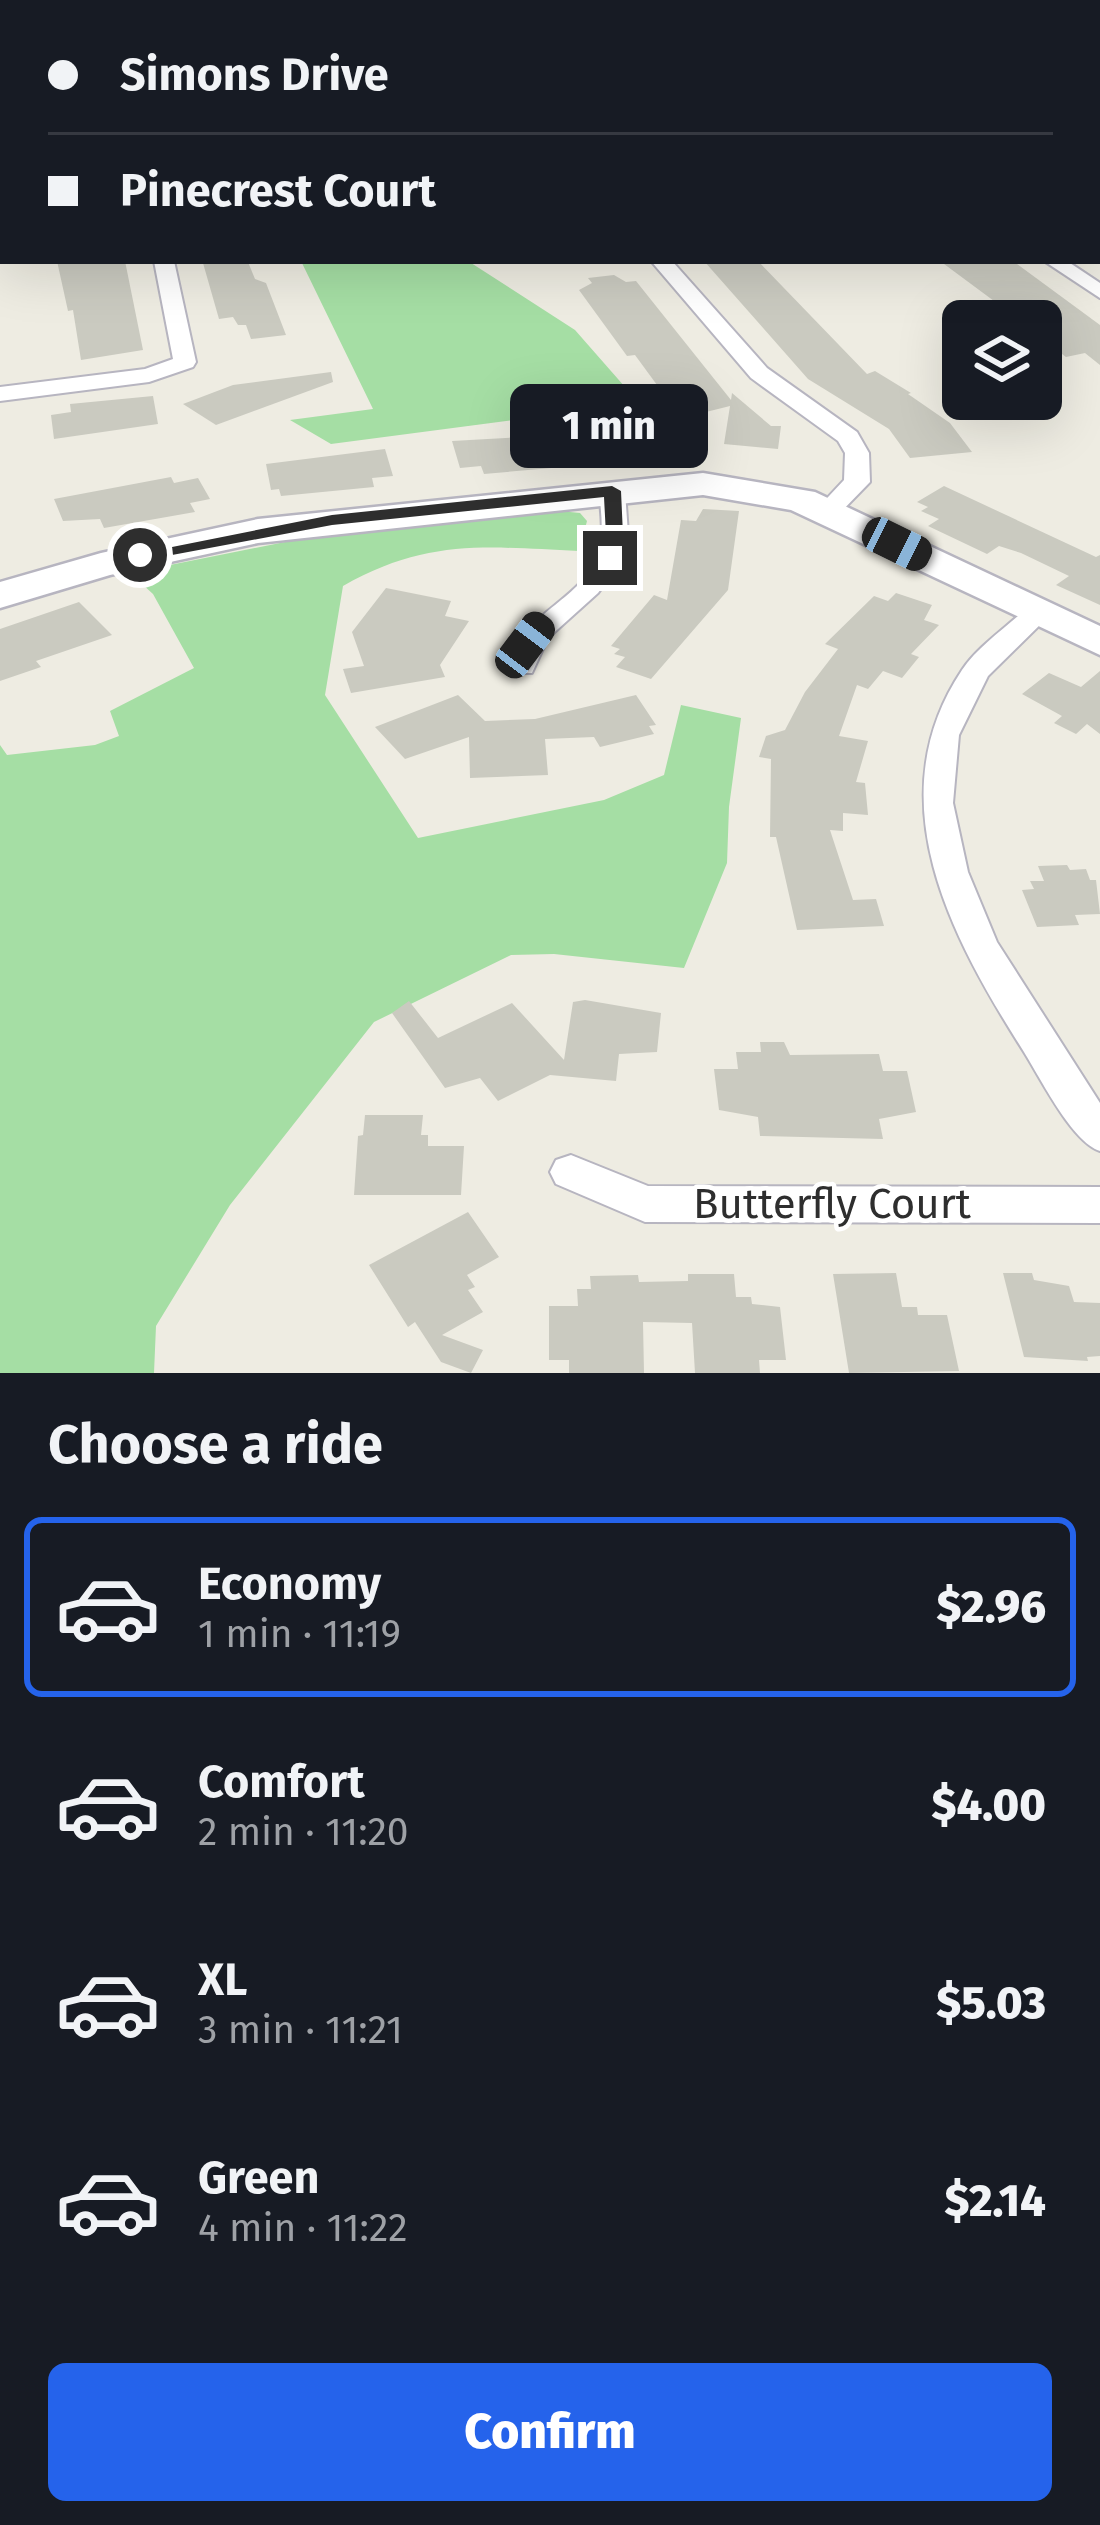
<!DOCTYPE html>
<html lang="en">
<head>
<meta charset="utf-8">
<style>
	:root { --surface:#171b24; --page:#242831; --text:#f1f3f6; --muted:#9ea1a6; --line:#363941; --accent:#2563eb }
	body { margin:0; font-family:"Fira Sans",sans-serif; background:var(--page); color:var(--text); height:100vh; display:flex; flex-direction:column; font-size:45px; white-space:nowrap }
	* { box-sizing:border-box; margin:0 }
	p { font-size:39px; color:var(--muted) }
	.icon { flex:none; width:66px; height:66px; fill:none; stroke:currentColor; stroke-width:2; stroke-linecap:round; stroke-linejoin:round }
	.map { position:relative; height:1373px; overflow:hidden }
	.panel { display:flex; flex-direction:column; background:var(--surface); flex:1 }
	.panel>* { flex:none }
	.banner { position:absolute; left:0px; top:0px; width:1101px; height:264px; box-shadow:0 12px 48px #0002; display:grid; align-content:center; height:264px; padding:0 48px; background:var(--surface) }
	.fabs { position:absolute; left:942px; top:300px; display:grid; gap:24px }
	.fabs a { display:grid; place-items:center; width:120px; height:120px; border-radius:18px; background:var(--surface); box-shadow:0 12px 48px #0002; font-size:60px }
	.end { position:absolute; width:54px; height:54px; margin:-27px; border:15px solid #2e2e2e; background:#fff; box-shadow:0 0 0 6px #fff }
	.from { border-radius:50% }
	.bubble { position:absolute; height:84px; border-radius:18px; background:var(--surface); box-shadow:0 12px 48px #0002; font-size:39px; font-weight:800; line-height:84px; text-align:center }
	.car { position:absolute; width:36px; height:72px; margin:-36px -18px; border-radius:15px; box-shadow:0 0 9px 3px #0007; background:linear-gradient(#222 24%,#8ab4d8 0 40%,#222 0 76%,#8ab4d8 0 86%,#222 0) }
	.banner b { display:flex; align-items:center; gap:42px; height:114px; font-size:45px }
	.banner b+b { border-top:3px solid var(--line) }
	.banner i { width:30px; height:30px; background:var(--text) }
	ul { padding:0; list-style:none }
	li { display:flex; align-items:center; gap:36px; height:180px; margin:0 24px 18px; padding:0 24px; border:6px solid transparent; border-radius:18px }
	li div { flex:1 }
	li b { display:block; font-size:45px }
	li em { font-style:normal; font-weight:800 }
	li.on { border-color:var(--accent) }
	li>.icon { width:108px; height:108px; stroke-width:1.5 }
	h2 { padding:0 48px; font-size:54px; line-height:144px }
	.cta { display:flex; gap:24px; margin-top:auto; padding:24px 48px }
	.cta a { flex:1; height:138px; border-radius:18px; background:var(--accent); color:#fff; font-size:48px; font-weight:800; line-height:138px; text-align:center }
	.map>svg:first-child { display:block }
	.green { fill:#a5dea4 }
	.building { fill:#cacac0 }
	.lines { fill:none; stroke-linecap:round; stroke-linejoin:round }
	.street-casing { stroke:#b7b5c0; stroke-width:4 }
	.secondary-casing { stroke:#b7b5c0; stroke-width:5 }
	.street { fill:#fff; fill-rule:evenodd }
	.secondary { fill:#fff; fill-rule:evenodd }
	.route { fill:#2e2e2e }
	.labels { text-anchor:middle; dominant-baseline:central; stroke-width:9; stroke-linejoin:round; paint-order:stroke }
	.near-street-label { font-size:42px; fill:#2e2e2e; stroke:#fff }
</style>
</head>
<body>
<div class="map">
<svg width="1100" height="1373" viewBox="0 0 1100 1373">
	<rect width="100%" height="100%" fill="#eeece2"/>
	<g class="green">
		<polygon points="301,261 468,261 575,330 625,387 559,394 521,419 331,444 290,420 373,409"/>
		<path d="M560,511L580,513L587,521L579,551C486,547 428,538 343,586L325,695L418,838L604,800L664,775L681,705L741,718L729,807L727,863L684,968L554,954L511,955L374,1022L230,1205L156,1326L154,1373H0V745L7,755L95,745L119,736L110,711L194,668L153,594L130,573L290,541Z"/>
	</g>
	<g class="building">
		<polygon points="57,261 125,261 143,350 81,360 73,310 68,311"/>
		<polygon points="223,261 248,262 255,279 266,283 286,335 251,339 246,325 238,325 233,317 219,319 203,263"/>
		<polygon points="704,261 758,261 867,374 875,371 911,393 908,394 950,423 972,452 910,458 889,429 808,379"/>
		<polygon points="940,261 1013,261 1100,325 1100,365 1085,353 1066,357 1041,338 1041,321 1007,300 994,301"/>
		<polygon points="614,275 626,282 636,281 731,400 732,393 771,426 781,426 778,449 724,444 730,406 694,415 657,385 635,355 627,356 579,290 592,283 588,278"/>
		<polygon points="331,372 333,382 216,425 183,404 233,385"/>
		<polygon points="153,396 158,424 54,439 51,415 71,412 70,404"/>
		<polygon points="558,435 568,456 560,460 563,467 484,474 481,466 460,468 452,441"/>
		<polygon points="385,449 393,476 372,478 374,487 281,496 279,489 271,490 266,464"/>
		<polygon points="171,477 174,483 198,478 210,499 190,503 195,512 104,528 100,519 63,521 54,499"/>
		<polygon points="944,486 1096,557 1100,555 1100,605 1056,585 1069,576 1021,553 999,546 987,554 928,526 939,519 921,511 928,507 917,502"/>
		<polygon points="703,509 739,511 728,590 651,679 616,667 625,657 614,654 620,649 611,646 654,595 667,600 681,520 696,521"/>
		<polygon points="386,588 451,601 445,616 469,621 440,665 445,677 351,693 343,669 364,666 352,632"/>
		<polygon points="896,593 932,605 924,620 939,625 911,654 919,657 902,678 883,671 868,689 857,685 839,736 868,741 856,782 865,783 868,815 843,813 843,831 830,830 853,900 876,899 884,926 797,930 776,837 770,837 771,759 759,757 766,736 785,730 805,692 838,649 825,644 874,596 888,601"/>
		<polygon points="79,602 112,635 36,661 41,667 0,681 0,629"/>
		<polygon points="1100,671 1100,734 1087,724 1076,734 1054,723 1062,716 1022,694 1049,673 1081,687"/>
		<polygon points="458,695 485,721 535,719 636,695 656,725 649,726 654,734 600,747 594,737 545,739 548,775 470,778 469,737 405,759 375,727"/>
		<polygon points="1067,865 1070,870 1086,869 1090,880 1096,880 1100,914 1075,915 1079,925 1037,927 1022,890 1034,889 1030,881 1044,881 1038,866"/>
		<polygon points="585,1000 661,1013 657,1052 619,1054 616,1081 550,1075 498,1101 480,1078 445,1088 392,1013 409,1001 438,1038 512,1003 564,1060 573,1002"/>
		<polygon points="760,1042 784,1042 790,1055 879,1054 883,1071 907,1071 916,1112 879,1119 883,1139 760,1136 758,1117 719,1110 714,1069 738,1069 736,1052 761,1052"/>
		<polygon points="365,1115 423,1115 421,1135 428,1135 428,1146 464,1146 461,1195 354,1195 358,1136 363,1135"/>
		<polygon points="468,1212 499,1257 467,1275 475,1287 468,1290 483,1312 442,1335 483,1350 471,1373 441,1362 415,1322 408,1327 369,1265"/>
		<polygon points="896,1273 902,1307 917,1307 918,1315 947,1315 959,1371 849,1373 833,1274"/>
		<polygon points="1003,1273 1032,1273 1034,1280 1069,1286 1074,1302 1100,1303 1100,1356 1087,1357 1088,1361 1024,1357"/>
		<polygon points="688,1274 734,1274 736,1297 751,1297 752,1304 780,1307 786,1360 759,1360 760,1373 695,1373 692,1323 643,1322 644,1373 569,1373 569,1360 549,1360 549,1306 578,1306 577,1289 591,1289 590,1276 638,1275 639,1282 688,1281"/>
	</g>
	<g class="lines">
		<defs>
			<g id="street">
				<polygon points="216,0 239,0 214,3"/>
				<polygon points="490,0 504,0 489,3"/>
				<rect x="652" y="0" width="14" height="3"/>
				<polygon points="1042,0 1056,0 1058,3 1044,3"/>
				<polygon points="1098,51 1100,52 1100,64 1098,63"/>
				<rect x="0" y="68" width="3" height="10"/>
				<rect x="1098" y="90" width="2" height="10"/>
				<rect x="0" y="133" width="3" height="10"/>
				<polygon points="154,261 174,261 196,362 193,367 149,382 0,401 0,387 145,369 173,359"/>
				<polygon points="651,261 672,261 767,368 857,432 869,453 870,482 837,516 828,519 815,511 844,480 845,453 838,441 751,378"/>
				<polygon points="1044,261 1067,261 1100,283 1100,298"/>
				<path d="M612,483L625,491L628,534L623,558L598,593L548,638L532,673H512L507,667C524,611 577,603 597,558C605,537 601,512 599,491Z"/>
				<path d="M1038,605L1052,613L988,676L959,735L953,803L968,872L997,942L1100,1103V1151C1072,1142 1041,1079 1024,1052C951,937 876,799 962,670C978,646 1007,627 1028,607Z"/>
				<polygon points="571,1155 648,1186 1100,1187 1100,1223 645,1222 556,1184 550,1172 556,1160"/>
			</g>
			<g id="secondary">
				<polygon points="0,0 18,0 0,8"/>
				<polygon points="703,473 815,492 1100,626 1100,655 791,510 703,495 258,543 110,575 0,608 0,582 101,553 258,519"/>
			</g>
		</defs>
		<use href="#street" class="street-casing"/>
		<use href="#secondary" class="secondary-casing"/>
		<use href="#street" class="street"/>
		<use href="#secondary" class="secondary"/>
	</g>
	<polygon class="route" points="612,486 621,491 623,535 619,558 610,563 601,558 606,535 604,497 332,525 140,561 132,555 332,515"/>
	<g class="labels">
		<g class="near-street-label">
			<text x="832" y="1204">Butterfly Court</text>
		</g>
	</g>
</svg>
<div class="fabs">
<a><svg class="icon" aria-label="layers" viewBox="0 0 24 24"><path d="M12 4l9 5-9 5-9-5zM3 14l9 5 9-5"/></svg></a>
</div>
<i class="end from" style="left:140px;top:555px"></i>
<i class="end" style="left:610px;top:558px"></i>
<div class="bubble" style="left:510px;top:384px;width:198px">1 min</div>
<i class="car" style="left:897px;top:544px;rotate:116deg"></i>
<i class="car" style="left:525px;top:645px;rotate:37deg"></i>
<div class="banner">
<b><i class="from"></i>Simons Drive</b>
<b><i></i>Pinecrest Court</b>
</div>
</div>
<section class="panel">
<h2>Choose a ride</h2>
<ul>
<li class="on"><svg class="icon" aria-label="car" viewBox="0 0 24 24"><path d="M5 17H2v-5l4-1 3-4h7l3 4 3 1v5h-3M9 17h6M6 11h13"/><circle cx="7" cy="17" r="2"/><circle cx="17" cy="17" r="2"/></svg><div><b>Economy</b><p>1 min · 11:19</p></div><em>$2.96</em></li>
<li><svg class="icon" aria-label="car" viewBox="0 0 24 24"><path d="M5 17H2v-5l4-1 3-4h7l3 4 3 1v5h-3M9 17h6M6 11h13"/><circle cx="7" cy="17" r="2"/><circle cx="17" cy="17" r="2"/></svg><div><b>Comfort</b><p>2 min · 11:20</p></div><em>$4.00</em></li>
<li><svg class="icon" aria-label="car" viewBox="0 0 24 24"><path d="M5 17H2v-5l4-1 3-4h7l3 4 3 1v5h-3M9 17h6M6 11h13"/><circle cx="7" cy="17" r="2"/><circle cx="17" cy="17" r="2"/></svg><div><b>XL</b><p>3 min · 11:21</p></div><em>$5.03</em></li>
<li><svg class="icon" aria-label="car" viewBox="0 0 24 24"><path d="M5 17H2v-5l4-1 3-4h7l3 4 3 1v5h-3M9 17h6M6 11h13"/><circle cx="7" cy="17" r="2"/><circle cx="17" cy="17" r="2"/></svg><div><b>Green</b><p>4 min · 11:22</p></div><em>$2.14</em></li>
</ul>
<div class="cta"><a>Confirm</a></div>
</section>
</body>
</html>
